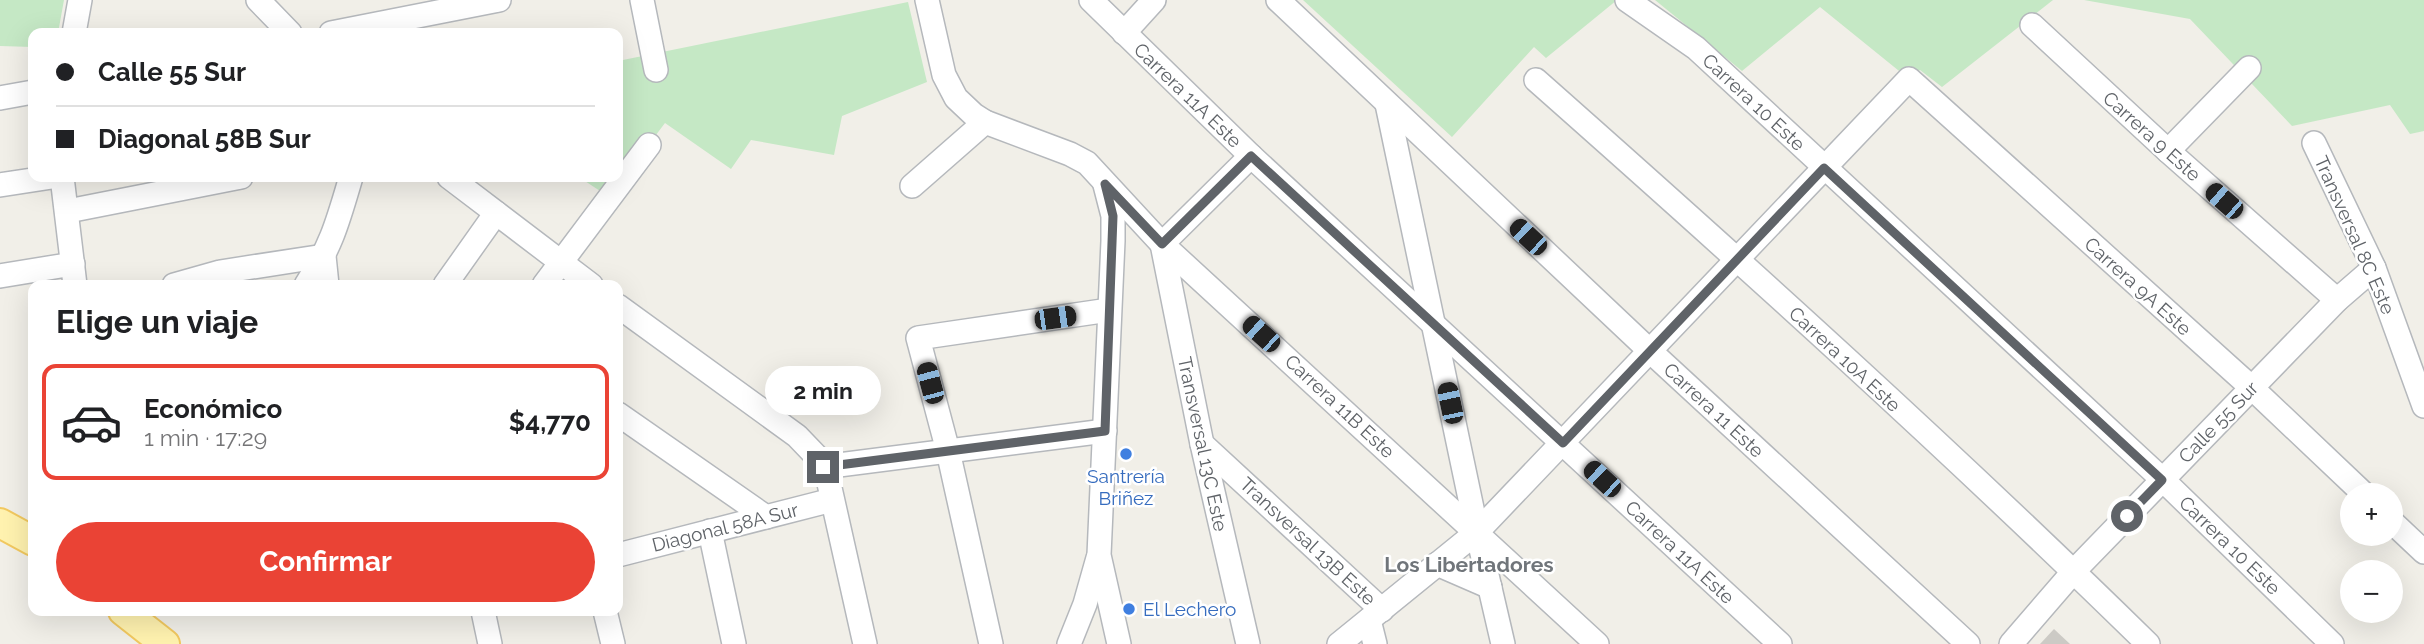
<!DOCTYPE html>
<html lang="es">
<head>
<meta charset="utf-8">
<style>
	:root { --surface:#fff; --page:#f2f2f2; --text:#202124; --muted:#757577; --line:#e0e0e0; --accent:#ea4335 }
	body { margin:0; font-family:Raleway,sans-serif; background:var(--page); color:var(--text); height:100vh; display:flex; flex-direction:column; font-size:26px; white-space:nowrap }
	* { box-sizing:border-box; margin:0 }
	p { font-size:23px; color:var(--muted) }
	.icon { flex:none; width:38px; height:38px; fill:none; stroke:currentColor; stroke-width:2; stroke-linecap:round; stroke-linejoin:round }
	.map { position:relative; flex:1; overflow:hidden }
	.drawer { position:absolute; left:28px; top:280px; width:595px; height:336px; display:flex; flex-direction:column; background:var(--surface); border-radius:14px; box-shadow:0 7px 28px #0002 }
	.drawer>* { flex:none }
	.guide { position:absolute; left:28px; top:28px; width:595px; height:154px; border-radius:14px; box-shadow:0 7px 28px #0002; display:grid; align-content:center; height:154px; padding:0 28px; background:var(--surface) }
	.controls { position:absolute; left:2340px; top:483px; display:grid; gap:14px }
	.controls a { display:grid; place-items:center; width:63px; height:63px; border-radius:50%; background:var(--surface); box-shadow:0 7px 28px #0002; font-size:35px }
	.end { position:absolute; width:32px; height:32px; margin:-16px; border:9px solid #5f6368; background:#fff; box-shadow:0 0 0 4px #fff }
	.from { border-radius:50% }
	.bubble { position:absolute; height:49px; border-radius:24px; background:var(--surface); box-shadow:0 7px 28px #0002; font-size:23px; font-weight:700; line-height:49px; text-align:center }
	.car { position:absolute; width:21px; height:42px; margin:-21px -10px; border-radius:9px; box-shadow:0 0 5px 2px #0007; background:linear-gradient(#222 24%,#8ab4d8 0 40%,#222 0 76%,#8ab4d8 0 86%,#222 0) }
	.guide b { display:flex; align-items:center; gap:24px; height:66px; font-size:26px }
	.guide b+b { border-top:2px solid var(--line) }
	.guide i { width:18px; height:18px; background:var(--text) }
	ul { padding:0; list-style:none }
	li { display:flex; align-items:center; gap:21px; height:116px; margin:0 14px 10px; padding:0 14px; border:4px solid transparent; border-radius:14px }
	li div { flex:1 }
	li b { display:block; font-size:26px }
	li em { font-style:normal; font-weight:700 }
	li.active { border-color:var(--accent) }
	li>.icon { width:63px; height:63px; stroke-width:1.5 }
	h2 { padding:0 28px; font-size:32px; line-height:84px }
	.primary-button { display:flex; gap:14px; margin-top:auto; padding:14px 28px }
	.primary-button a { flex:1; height:80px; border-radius:42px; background:var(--accent); color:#fff; font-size:28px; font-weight:700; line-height:80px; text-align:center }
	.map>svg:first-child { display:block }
	.green { fill:#c5e8c5 }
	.building { fill:#cccac5 }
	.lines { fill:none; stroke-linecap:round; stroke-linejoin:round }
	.minor-casing { stroke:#b5b8bc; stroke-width:26 }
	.major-casing { stroke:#f2c960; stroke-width:32 }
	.minor { stroke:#fff; stroke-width:23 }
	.major { stroke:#fff2af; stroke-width:28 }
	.route { stroke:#5f6368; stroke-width:9 }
	.shop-dot { fill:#3f7fe0; stroke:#fff; stroke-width:2.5 }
	.labels { text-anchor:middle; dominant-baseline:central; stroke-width:5; stroke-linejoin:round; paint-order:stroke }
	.street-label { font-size:19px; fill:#5f6368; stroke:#fff }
	.shop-label { font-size:19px; fill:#366cbe; stroke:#fff }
	.neighbourhood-label { font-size:21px; font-weight:bold; fill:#70757a; stroke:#fff }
</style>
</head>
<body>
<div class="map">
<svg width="2424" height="644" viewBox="0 0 2424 644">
	<rect width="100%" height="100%" fill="#f1efe8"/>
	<g class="green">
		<polygon points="0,0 64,0 58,33 33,33 33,47 0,46"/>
		<polygon points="1303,0 1617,0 1546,58 1534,47 1452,137"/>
		<polygon points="1655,0 2053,0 1942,87 1920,70 1909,79 1820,7 1742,71"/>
		<polygon points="2084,0 2424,0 2424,131 2410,134 2390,105 2292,126 2190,19"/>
		<polygon points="908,2 927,82 842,116 834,155 751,140 731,169 665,123 609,197 579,177 618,177 618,61"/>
	</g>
	<polygon class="building" points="2054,629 2070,644 2040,644"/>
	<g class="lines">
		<defs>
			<g id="minor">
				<polyline points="258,0 290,33"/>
				<polyline points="642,0 656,70"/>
				<polyline points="927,0 944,75 956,98 974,115 985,122 1070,154 1087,163 1162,244 1597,644"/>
				<polyline points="1091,0 1251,156 1780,644"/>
				<polyline points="1278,0 1650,351 1968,644"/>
				<polyline points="1627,0 1696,48 2163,480 2332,644"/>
				<polyline points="2032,25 2168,151 2337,300"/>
				<polyline points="74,33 80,0"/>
				<polyline points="331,33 499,0"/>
				<polyline points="1124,33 1154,0"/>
				<path d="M1536,80C1744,264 1950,450 2148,644"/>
				<polyline points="0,98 33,92"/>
				<polyline points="1387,104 1477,532 1503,644"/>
				<polyline points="2314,143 2374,268 2424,406"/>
				<polyline points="2168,151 2249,68"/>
				<polyline points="62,177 75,285"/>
				<polyline points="449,177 591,285"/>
				<polyline points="0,185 52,177"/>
				<polyline points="1105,185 1113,216 1113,241 1099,555 1119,644"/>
				<polyline points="912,186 985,122"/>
				<polyline points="68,211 241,177"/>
				<polyline points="0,276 73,264"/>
				<polyline points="174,285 220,272 324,256 327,285"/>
				<path d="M306,285C332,245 338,221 351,177"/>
				<polyline points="445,285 496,213"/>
				<polyline points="544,285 649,145"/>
				<polyline points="618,306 797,436 821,461 828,479 865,644"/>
				<polyline points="618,414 766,517"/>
				<polyline points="1202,444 1382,610"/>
				<polyline points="823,467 1105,431"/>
				<polyline points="2390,520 2424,552"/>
				<polyline points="710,531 734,644"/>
				<polyline points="618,555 832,500"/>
				<polyline points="1437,564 1490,587"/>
				<polyline points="483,611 490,644"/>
				<polyline points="605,611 613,644"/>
				<polyline points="1369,620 1375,644"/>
				<polyline points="991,644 948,451 918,338 1109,310"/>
				<polyline points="1069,644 1085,604 1098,558"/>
				<polyline points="1248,644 1202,444 1162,244 1251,156"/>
				<polyline points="1339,644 1477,532 1909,79 2252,388 2365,495"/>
				<polyline points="2011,644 2074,571 2337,300 2374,268"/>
			</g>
			<g id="major">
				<polyline points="0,523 33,541"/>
				<polyline points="123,611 165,644"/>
			</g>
		</defs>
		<use href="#minor" class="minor-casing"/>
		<use href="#major" class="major-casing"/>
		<use href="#minor" class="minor"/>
		<use href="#major" class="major"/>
	</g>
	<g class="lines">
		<polyline class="route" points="823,467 1105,431 1113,216 1105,184 1162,244 1251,156 1563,443 1824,168 2162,480 2127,516"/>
	</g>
	<g class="shop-dot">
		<circle cx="1126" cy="454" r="7"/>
		<circle cx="1129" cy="609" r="7"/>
	</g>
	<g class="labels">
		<g class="street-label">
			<text transform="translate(1188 95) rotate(44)">Carrera 11A Este</text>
			<text transform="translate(1754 102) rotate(43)">Carrera 10 Este</text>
			<text transform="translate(2152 136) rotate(42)">Carrera 9 Este</text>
			<text transform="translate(2355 235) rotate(66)">Transversal 8C Este</text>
			<text transform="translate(2138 286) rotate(42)">Carrera 9A Este</text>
			<text transform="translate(1845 359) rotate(43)">Carrera 10A Este</text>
			<text transform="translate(1340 406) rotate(43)">Carrera 11B Este</text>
			<text transform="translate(1714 410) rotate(43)">Carrera 11 Este</text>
			<text transform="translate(2218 422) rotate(-46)">Calle 55 Sur</text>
			<text transform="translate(1203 444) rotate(78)">Transversal 13C Este</text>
			<text transform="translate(725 527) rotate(-14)">Diagonal 58A Sur</text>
			<text transform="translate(1308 541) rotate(43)">Transversal 13B Este</text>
			<text transform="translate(2230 545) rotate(44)">Carrera 10 Este</text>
			<text transform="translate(1680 552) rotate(43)">Carrera 11A Este</text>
		</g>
		<g class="shop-label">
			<text x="1126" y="476">Santrería<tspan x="1126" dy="22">Briñez</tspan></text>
			<text x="1143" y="609" text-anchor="start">El Lechero</text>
		</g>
		<g class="neighbourhood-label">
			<text x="1469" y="564">Los Libertadores</text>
		</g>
	</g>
</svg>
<div class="controls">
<a>+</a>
<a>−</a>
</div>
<i class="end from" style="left:2127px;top:516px"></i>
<i class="end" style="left:823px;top:467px"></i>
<div class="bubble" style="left:765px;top:366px;width:116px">2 min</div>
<i class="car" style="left:2224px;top:201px;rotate:311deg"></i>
<i class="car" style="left:1528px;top:237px;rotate:313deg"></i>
<i class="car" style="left:1055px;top:318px;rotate:82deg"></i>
<i class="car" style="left:1261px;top:334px;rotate:312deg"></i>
<i class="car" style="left:930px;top:383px;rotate:345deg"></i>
<i class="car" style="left:1450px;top:403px;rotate:348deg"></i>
<i class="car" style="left:1602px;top:479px;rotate:313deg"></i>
<div class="guide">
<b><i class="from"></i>Calle 55 Sur</b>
<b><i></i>Diagonal 58B Sur</b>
</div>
<section class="drawer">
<h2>Elige un viaje</h2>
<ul>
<li class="active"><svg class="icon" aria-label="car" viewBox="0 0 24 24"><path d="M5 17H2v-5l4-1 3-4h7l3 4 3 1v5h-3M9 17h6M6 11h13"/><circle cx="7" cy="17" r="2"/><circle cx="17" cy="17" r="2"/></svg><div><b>Económico</b><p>1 min · 17:29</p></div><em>$4,770</em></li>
</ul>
<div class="primary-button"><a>Confirmar</a></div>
</section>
</div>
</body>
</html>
